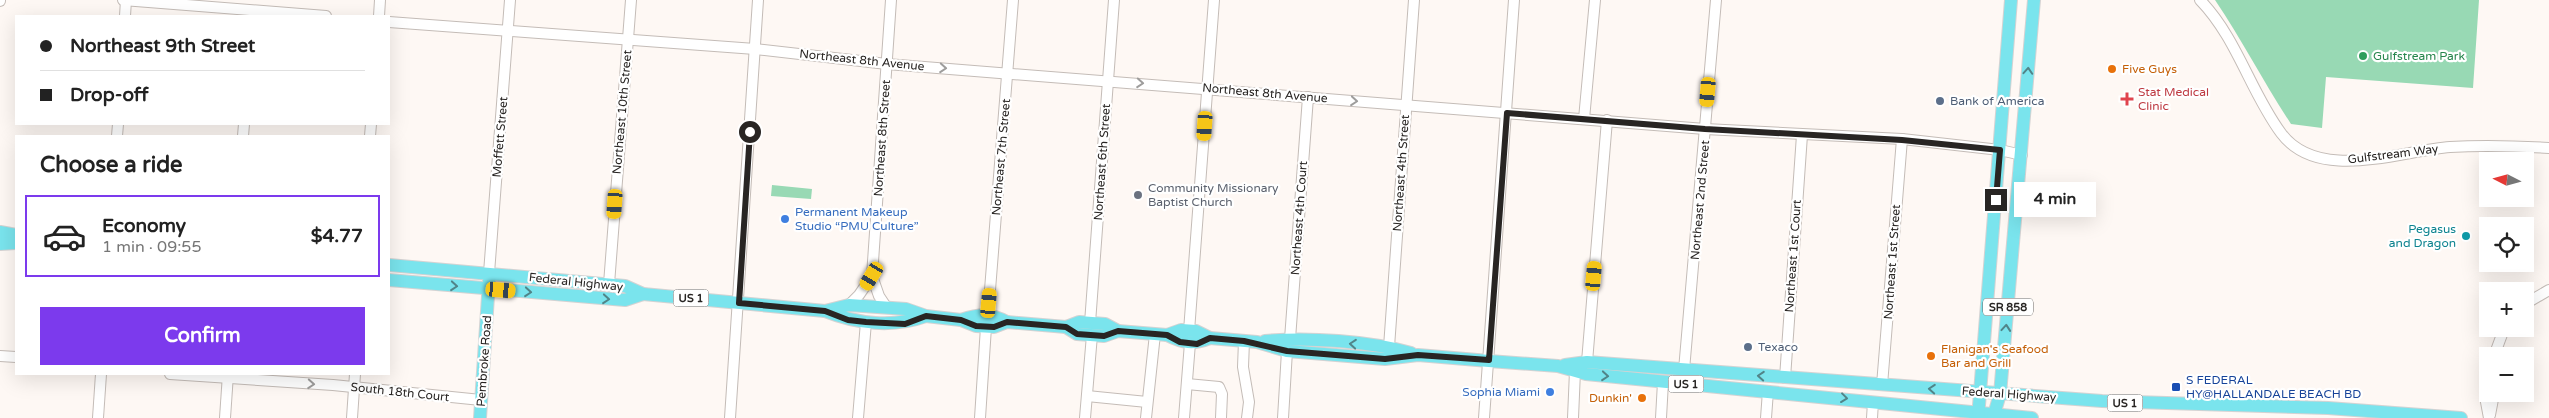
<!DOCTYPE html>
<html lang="en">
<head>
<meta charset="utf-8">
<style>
	:root { --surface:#fff; --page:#f6f6f6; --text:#222; --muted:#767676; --line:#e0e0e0; --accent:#7c3aed }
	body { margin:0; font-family:"Varela Round",sans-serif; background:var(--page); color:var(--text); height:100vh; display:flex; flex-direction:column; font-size:19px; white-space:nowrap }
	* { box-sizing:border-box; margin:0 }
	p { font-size:16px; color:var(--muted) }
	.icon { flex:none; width:28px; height:28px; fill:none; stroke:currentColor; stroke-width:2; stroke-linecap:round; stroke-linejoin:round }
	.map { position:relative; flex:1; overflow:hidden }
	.side { position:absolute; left:15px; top:135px; width:375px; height:240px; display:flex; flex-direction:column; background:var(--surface); border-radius:0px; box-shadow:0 5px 20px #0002 }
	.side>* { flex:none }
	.hud { position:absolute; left:15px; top:15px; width:375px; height:110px; border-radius:0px; box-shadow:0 5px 20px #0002; display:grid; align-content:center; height:110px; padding:0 25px; background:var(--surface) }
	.needle { width:32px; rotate:276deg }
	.buttons { position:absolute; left:2479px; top:152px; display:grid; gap:10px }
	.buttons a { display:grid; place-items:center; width:55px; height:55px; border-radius:0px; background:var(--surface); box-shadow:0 5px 20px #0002; font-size:25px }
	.end { position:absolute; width:22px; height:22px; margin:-11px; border:6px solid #282523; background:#fff; box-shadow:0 0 0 2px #fff }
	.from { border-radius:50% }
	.bubble { position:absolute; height:35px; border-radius:0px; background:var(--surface); box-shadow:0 5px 20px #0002; font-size:16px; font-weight:800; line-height:35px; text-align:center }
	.car { position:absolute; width:15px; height:30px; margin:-15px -8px; border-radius:6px; box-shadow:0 0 4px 1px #0007; background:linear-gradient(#f5c518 24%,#345 0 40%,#f5c518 0 76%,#345 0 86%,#f5c518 0) }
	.hud b { display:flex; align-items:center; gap:18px; height:48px; font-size:19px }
	.hud b+b { border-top:1px solid var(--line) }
	.hud i { width:12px; height:12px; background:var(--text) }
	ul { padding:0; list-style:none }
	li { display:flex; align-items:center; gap:15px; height:82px; margin:0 10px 8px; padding:0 15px; border:2px solid transparent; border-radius:0px }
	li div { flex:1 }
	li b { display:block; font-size:19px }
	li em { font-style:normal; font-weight:800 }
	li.selected { border-color:var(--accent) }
	li>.icon { width:45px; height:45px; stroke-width:1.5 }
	h2 { padding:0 25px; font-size:22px; line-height:60px }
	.button { display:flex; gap:10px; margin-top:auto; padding:10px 25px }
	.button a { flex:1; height:58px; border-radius:0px; background:var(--accent); color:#fff; font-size:20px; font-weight:800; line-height:58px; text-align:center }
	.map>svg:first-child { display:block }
	.grass { fill:#98d9b4 }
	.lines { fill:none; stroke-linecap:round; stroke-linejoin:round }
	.minor-casing { stroke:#c4bcb7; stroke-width:12 }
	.major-casing { stroke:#d4d3d3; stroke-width:14 }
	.minor { stroke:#fff; stroke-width:10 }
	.major { stroke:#7ae4ed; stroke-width:12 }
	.oneway { stroke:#9e9d9c }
	.oneway2 { stroke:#518488 }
	.route { stroke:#282523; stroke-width:6 }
	.leisure-dot { fill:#2e9e5b; stroke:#fff; stroke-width:2 }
	.food-dot { fill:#e8710a; stroke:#fff; stroke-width:2 }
	.health-dot { fill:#e0444e; stroke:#fff; stroke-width:2 }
	.service-dot { fill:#5c6f8a; stroke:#fff; stroke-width:2 }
	.worship-dot { fill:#6b7280; stroke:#fff; stroke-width:2 }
	.shop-dot { fill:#3f7fe0; stroke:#fff; stroke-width:2 }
	.culture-dot { fill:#0f9aa8; stroke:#fff; stroke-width:2 }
	.transit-dot { fill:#1a4fb4; stroke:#fff; stroke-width:2 }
	.labels { text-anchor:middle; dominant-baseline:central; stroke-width:4.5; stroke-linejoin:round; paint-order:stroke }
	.shield { fill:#fff; stroke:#686665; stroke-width:1 }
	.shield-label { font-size:11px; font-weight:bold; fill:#282523 }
	.leisure-label { font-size:12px; fill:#27864d; stroke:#fff; text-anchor:start }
	.street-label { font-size:12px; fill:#282523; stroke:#fff }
	.food-label { font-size:12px; fill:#c56008; stroke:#fff; text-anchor:start }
	.health-label { font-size:12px; fill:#be3a42; stroke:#fff; text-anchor:start }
	.service-label { font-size:12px; fill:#4e5e75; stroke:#fff; text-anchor:start }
	.worship-label { font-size:12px; fill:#5b616d; stroke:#fff; text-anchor:start }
	.shop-label { font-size:12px; fill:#366cbe; stroke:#fff; text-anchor:start }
	.culture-label { font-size:12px; fill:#0d838f; stroke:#fff; text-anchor:end }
	.transit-label { font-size:12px; fill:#164399; stroke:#fff; text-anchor:start }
</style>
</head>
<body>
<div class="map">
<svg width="2549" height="418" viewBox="0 0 2549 418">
	<rect width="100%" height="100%" fill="#fef8f4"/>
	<g class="grass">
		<path d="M2215,0H2479L2473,88L2326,77L2322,128L2291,124C2264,83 2242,40 2215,0Z"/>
		<polygon points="772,185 812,189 811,199 771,196"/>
	</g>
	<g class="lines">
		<defs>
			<g id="minor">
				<polyline points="123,0 326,16"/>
				<path d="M2200,0C2237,38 2250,91 2281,133C2318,183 2399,151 2450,147C2483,145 2516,146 2549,148"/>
				<polyline points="0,1 0,0"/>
				<polyline points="125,16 126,0"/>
				<polyline points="379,16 380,0"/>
				<polyline points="389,22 755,49 887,64 1705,129 1902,139 2000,150 2022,155"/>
				<polyline points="1584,119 1595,0"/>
				<polyline points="117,136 118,124"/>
				<polyline points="243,136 244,124"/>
				<polyline points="370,136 371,124"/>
				<polyline points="489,273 510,0"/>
				<polyline points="609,284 631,0"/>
				<polyline points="2525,304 2549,290"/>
				<polyline points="849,305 859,295 872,276"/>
				<polyline points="887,308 879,296 872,276 891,0"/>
				<polyline points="988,315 1013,0"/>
				<polyline points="1090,323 1114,0"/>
				<polyline points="1189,331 1214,0"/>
				<polyline points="1290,339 1308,97"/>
				<polyline points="1244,341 1243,367 1249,402 1247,418"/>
				<polyline points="1389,347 1414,0"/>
				<polyline points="0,356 16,357"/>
				<polyline points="2494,356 2504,329"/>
				<polyline points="1587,362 1607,120"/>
				<polyline points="2488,368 2486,402 2489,418"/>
				<polyline points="1684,370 1716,0"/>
				<polyline points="170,374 333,385 481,400"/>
				<polyline points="1785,378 1802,135"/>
				<polyline points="1187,384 1219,387 1222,394 1221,418"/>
				<polyline points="1882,385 1902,139"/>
				<polyline points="1087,396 1147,402"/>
				<polyline points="2490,415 2494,394"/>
				<polyline points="98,418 101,374"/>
				<polyline points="225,418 228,374"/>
				<polyline points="352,418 355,374"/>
				<polyline points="730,418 758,0"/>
				<polyline points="858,418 866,322"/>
				<polyline points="980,418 986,327"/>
				<polyline points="1085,418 1092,335"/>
				<polyline points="1146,418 1155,334"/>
				<polyline points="1184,418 1190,343"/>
				<polyline points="1283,418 1287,351"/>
				<polyline points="1484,418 1514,0"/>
				<polyline points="1573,418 1575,371"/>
				<polyline points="1661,418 1663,382"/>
				<polyline points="1766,418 1768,391"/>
				<polyline points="1872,418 1873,402"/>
			</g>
			<g id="major">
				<polyline points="0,232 16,235"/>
				<polyline points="0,244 16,243"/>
				<path d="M389,265L625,286L643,294L825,311C857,324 893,328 926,316"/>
				<polyline points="389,280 625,300 643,294"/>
				<polyline points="825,311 849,305 906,309 926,316 961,320 976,326 994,327 1007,322 1066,327 1079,322 1105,324 1118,331"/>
				<path d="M961,320C979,314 991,313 1007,322"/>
				<polyline points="1066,327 1077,334 1104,336 1118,331 1167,335 1181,330 1196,331 1210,338 1257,342 1287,351 1385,359 1418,355 1489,361 1558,366 1586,374 2032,418"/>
				<path d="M1167,335C1183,343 1193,345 1210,338"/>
				<path d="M1265,341C1308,337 1369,341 1411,353"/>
				<polyline points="1565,365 1587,362 2102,401 2328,408 2461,418"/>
				<polyline points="480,418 489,281"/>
				<polyline points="1978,418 2011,0"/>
				<polyline points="1993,418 2000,394 2034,0"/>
			</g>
		</defs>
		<use href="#minor" class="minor-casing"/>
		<use href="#major" class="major-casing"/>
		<use href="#minor" class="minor"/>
		<use href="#major" class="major"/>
	</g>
	<defs><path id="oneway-chevron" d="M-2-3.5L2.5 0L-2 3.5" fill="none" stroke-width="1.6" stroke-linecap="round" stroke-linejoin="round" transform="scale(1.25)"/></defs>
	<g class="oneway">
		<use href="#oneway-chevron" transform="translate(943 68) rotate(4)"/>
		<use href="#oneway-chevron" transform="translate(1140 83) rotate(4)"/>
		<use href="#oneway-chevron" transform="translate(1354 101) rotate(5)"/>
		<use href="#oneway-chevron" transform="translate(311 384) rotate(4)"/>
	</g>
	<g class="oneway2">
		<use href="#oneway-chevron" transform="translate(2028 71) rotate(-86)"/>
		<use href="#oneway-chevron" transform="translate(454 286) rotate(5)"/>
		<use href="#oneway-chevron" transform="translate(528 292) rotate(5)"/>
		<use href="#oneway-chevron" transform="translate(606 299) rotate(5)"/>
		<use href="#oneway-chevron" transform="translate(2006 328) rotate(-85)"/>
		<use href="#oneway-chevron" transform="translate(1353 344) rotate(-175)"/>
		<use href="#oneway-chevron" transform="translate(1605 376) rotate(5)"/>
		<use href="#oneway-chevron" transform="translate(1761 376) rotate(-176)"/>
		<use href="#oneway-chevron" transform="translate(1932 389) rotate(-176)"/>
		<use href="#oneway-chevron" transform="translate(1844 398) rotate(7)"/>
	</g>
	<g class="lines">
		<polyline class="route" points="750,132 739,303 825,311 848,320 866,322 905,324 926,316 961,320 976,326 994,327 1007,322 1066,327 1077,334 1104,336 1118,331 1155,334 1167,335 1180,342 1197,344 1210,338 1244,341 1287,351 1385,359 1418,355 1489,360 1507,113 1705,129 1902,140 2000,150 1996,200"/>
	</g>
	<circle class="leisure-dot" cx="2363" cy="56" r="5"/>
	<g class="food-dot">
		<circle cx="2112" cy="69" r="5"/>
		<circle cx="1931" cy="356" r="5"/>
		<circle cx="1642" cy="398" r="5"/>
	</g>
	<path class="health-dot" d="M2124.5 91.5h5v5h5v5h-5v5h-5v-5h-5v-5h5z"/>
	<g class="service-dot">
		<circle cx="1940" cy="101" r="5"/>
		<circle cx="1748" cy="347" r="5"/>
	</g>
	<circle class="worship-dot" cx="1138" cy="195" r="5"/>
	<g class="shop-dot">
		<circle cx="785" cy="219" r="5"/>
		<circle cx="1550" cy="392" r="5"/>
	</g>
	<circle class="culture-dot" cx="2466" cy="236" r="5"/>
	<rect class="transit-dot" x="2171" y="382" width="10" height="10" rx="2.5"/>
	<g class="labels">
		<g class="shield">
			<rect x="673.5" y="289.5" width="35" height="17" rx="4"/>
			<rect x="1983" y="298.5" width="50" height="17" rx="4"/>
			<rect x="1668.5" y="375.5" width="35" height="17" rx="4"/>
			<rect x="2107.5" y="394.5" width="35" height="17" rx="4"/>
		</g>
		<g class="shield-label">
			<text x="691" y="298">US 1</text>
			<text x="2008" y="307">SR 858</text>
			<text x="1686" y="384">US 1</text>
			<text x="2125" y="403">US 1</text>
		</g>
		<g class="leisure-label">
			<text x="2373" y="56">Gulfstream Park</text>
		</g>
		<g class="street-label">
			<text transform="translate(862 60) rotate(6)">Northeast 8th Avenue</text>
			<text transform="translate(1265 93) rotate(5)">Northeast 8th Avenue</text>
			<text transform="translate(622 112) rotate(-85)">Northeast 10th Street</text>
			<text transform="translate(500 137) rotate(-85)">Moffett Street</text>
			<text transform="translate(882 138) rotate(-86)">Northeast 8th Street</text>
			<text transform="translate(2393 154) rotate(-7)">Gulfstream Way</text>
			<text transform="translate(1001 157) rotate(-85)">Northeast 7th Street</text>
			<text transform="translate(1102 162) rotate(-86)">Northeast 6th Street</text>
			<text transform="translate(1401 173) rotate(-86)">Northeast 4th Street</text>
			<text transform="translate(1700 200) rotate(-85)">Northeast 2nd Street</text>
			<text transform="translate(1299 218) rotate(-86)">Northeast 4th Court</text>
			<text transform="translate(1793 256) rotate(-86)">Northeast 1st Court</text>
			<text transform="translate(1892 262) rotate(-86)">Northeast 1st Street</text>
			<text transform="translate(576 282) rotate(6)">Federal Highway</text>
			<text transform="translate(484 361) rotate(-86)">Pembroke Road</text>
			<text transform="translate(400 392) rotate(6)">South 18th Court</text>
			<text transform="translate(2009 394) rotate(4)">Federal Highway</text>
		</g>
		<g class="food-label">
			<text x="2122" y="69">Five Guys</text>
			<text x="1941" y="349">Flanigan's Seafood<tspan x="1941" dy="14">Bar and Grill</tspan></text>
			<text x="1632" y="398" text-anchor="end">Dunkin'</text>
		</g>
		<g class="health-label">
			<text x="2138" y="92">Stat Medical<tspan x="2138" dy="14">Clinic</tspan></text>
		</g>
		<g class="service-label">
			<text x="1950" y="101">Bank of America</text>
			<text x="1758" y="347">Texaco</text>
		</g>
		<g class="worship-label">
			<text x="1148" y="188">Community Missionary<tspan x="1148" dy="14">Baptist Church</tspan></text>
		</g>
		<g class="shop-label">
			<text x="795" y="212">Permanent Makeup<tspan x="795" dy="14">Studio “PMU Culture”</tspan></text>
			<text x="1540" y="392" text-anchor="end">Sophia Miami</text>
		</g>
		<g class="culture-label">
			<text x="2456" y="229">Pegasus<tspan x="2456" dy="14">and Dragon</tspan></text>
		</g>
		<g class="transit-label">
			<text x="2186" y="380">S FEDERAL<tspan x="2186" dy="14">HY@HALLANDALE BEACH BD</tspan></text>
		</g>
	</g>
</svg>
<div class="buttons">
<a><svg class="needle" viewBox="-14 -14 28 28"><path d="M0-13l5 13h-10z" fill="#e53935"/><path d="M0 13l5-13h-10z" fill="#767676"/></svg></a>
<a><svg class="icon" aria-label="locate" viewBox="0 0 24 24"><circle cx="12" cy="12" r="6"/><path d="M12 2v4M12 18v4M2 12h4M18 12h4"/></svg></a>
<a>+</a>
<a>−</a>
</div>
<i class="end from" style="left:750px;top:132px"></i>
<i class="end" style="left:1996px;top:200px"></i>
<div class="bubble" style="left:2014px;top:182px;width:82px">4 min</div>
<i class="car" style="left:1708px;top:92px;rotate:185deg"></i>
<i class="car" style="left:1205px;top:126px;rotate:184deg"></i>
<i class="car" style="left:615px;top:204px;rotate:184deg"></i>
<i class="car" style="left:872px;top:276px;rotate:211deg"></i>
<i class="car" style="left:1594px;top:276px;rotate:5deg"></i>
<i class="car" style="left:501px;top:290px;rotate:95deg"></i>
<i class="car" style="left:989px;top:303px;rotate:5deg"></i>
<div class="hud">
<b><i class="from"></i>Northeast 9th Street</b>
<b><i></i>Drop-off</b>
</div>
<section class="side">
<h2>Choose a ride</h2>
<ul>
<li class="selected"><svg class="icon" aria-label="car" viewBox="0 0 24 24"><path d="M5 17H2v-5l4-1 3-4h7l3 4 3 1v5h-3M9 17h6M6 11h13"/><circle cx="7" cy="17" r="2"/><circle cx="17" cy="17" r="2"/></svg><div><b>Economy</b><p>1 min · 09:55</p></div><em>$4.77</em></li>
</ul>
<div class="button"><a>Confirm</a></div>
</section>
</div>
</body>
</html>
